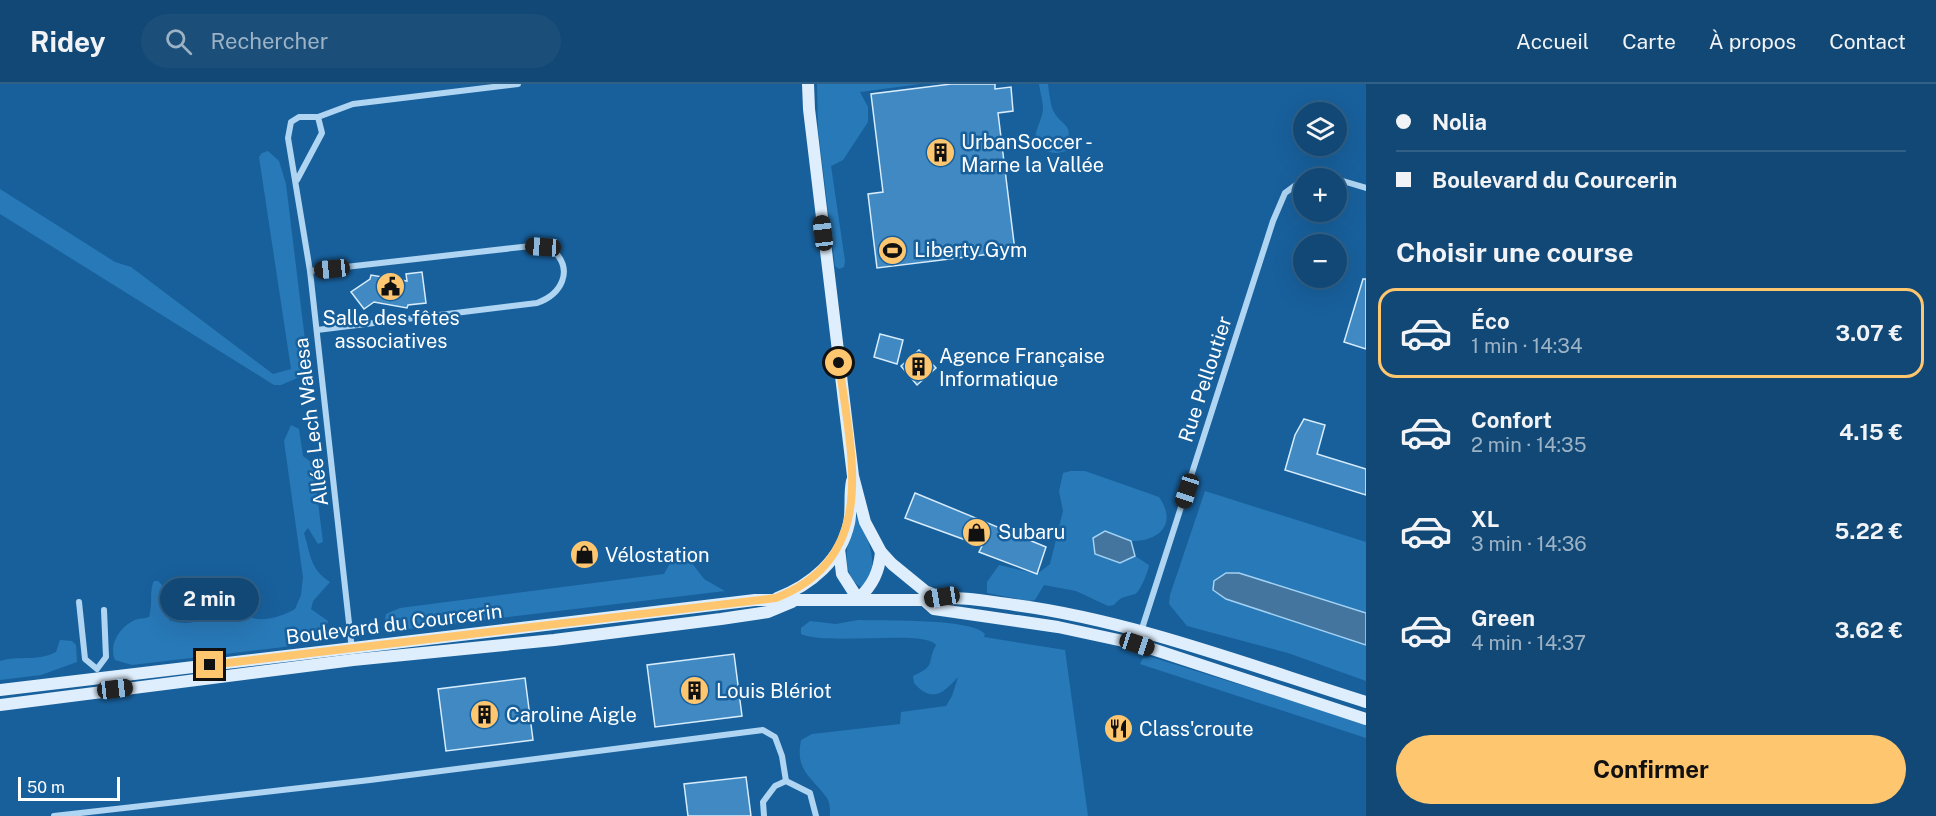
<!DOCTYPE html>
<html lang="fr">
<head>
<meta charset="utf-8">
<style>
	:root { --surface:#124875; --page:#1b4f7a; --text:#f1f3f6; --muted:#9cb2c5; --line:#316087; --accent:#ffc670 }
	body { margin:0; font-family:"Public Sans",sans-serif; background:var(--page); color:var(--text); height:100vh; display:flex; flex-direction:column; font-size:22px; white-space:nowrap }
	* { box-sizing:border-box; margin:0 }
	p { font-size:20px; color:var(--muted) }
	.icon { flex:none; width:33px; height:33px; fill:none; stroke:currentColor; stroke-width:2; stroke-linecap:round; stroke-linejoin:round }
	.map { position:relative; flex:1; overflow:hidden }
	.sheet { display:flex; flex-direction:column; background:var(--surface); width:570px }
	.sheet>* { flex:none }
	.top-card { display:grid; align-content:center; height:132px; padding:0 30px; background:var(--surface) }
	.controls { position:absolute; left:1293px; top:18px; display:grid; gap:12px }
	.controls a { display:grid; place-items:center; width:54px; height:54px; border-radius:50%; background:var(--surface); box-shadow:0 6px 24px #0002,0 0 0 2px var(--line); font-size:30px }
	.scale { position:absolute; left:18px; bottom:15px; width:102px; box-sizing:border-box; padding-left:6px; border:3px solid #fff; border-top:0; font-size:16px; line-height:21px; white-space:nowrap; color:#fff; -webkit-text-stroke:4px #18609c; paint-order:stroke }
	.end { position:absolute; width:27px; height:27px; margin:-14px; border:8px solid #ffc670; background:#111; box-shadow:0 0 0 3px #111 }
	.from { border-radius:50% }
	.bubble { position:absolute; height:42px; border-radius:21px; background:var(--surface); box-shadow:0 6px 24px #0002,0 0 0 2px var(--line); font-size:20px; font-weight:700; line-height:42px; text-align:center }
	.car { position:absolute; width:18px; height:36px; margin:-18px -9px; border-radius:8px; box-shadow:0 0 4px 2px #0007; background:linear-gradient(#222 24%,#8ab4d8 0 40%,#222 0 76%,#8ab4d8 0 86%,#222 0) }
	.top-card b { display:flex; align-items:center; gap:21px; height:57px; font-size:22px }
	.top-card b+b { border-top:2px solid var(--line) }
	.top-card i { width:15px; height:15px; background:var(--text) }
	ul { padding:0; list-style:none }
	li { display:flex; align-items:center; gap:18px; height:90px; margin:0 12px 9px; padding:0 18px; border:3px solid transparent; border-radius:18px }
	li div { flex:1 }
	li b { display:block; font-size:22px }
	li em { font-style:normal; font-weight:700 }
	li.active { border-color:var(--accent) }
	li>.icon { width:54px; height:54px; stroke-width:1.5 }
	h2 { padding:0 30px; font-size:27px; line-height:72px }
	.button { display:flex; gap:12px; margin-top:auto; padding:12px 30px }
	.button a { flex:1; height:69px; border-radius:36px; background:var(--accent); color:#111; font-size:24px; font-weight:700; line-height:69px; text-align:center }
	header { display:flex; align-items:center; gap:36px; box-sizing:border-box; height:84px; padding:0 30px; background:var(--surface); border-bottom:2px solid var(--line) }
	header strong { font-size:28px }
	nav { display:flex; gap:33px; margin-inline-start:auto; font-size:21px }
	.search { width:420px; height:54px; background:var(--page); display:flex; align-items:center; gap:15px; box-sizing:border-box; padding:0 21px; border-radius:33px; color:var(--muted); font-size:22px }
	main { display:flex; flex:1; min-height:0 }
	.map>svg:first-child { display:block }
	.green { fill:#2879b8 }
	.water { fill:#44759f; stroke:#a2d1f4; stroke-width:1.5 }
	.building { fill:#4189c2; stroke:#d7ecfc; stroke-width:1.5 }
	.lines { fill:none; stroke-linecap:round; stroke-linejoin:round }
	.street { stroke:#afd5f2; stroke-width:6 }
	.secondary { stroke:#deeefc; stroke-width:12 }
	.route { stroke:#ffc670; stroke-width:8 }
	.labels { text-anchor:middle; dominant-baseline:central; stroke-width:5; stroke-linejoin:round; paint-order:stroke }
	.poi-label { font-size:20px; fill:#fff; stroke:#18609c; text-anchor:start }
	.street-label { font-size:20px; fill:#fff; stroke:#18609c }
</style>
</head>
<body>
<header>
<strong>Ridey</strong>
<div class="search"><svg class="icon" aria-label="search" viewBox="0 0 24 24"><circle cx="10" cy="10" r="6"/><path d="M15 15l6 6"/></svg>Rechercher</div>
<nav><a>Accueil</a><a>Carte</a><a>À propos</a><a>Contact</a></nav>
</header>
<main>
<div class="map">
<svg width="1366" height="732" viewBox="0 0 1366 732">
	<rect width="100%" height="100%" fill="#18609c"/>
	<g class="green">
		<polygon points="817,0 920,0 860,8 868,23 868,38 843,76 831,82 845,177 844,183 839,185 835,182 818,45"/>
		<path d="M1039,0H1048C1049,8 1050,17 1052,24C1061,46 1075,34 1066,67C1059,69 1054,70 1047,67C1024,57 1043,40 1043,24C1043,17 1040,8 1039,0Z"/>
		<polygon points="268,67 279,77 286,100 309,289 281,301 274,301 0,130 0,105 115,178 131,183 273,290 291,285 259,73 262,69"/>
		<path d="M291,341L299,345L303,372L312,379L314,387L323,458L318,460L308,444L304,449C311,472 310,485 330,498L313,517L311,525L328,537L324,550L310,557L284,563L132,581L115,576C108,560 121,542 135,536C139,534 145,535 149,533C153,521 149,506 154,497H158L163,502L167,517L169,536C183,541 196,539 209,534L208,513L211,502L219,499C228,507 232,517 240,526C253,542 280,534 295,525L301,511L303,493L284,357Z"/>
		<path d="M1071,387H1085L1159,413C1177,438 1161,457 1133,457C1124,457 1113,450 1105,447L1120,479L1135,472L1149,481C1149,486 1140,508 1135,510C1126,513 1121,512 1114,521L1108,522L1076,507L1044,501L1035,516L1029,517L987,509V498L999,481L1037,490L1050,480L1063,427L1059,407L1063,389Z"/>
		<polygon points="1205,407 1366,458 1366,597 1288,569 1187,542 1169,520 1170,511"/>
		<path d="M858,431C866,453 884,484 861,503C838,492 847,447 858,431Z"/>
		<polygon points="677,467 685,470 704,495 725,507 400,546 393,545 385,536 386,530 400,524 664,490"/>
		<path d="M858,536C883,537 971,534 985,550L984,553L1065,566L1088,732H830C830,726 830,718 827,714C811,692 795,687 801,656L812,650L900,640L901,628L946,622L952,612L958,593C945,607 933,621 914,599L913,592C937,581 926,580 936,561C926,545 827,562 801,550V544L810,537L836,540Z"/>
		<path d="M60,556L72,557L76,561L77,578L41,591L0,596V577C19,571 37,578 56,568Z"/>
		<polygon points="1151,573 1366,640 1366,654 1140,580 1143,574"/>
	</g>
	<g class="water">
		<polygon points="1105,447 1131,457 1135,472 1120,479 1095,470 1093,454"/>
		<polygon points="1226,489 1239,489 1366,529 1366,561 1226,515 1213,506 1214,497"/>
	</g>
	<g class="building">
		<polygon points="951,0 995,0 995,5 1011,3 1013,27 998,29 1015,167 877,184 868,110 883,108 871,10"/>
		<polygon points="422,188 426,219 408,221 407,224 374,218 364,225 351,208 370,195 371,191 407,197 406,190"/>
		<polygon points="1363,195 1366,195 1366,265 1344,258"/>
		<polygon points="880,250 903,256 897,280 874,273"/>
		<polygon points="919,266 936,284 917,301 901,282"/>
		<polygon points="1304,335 1325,341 1317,370 1366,385 1366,411 1285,386 1295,351"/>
		<polygon points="915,409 1046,463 1037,490 979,468 982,462 905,434"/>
		<polygon points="734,570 742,632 655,643 647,581"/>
		<polygon points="525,594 533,656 446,667 438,605"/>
		<polygon points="746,693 751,732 688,732 684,700"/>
	</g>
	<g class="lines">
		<g class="street">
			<polyline points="318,33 353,20 518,0"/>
			<polyline points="1305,94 1325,92 1336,94"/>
			<polyline points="1336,95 1366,104"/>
			<polyline points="297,96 322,49 318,33 299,33 291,38 288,54 310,187 352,566"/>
			<path d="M310,187L531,162L553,166C574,186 562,210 537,219L317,246"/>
			<polyline points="79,518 85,575 97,585 106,573 104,526"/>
			<polyline points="1137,560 1273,137 1285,109 1304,95"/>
			<polyline points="54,732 370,696 763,646 775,653 782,672 786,697"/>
			<polyline points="764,732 763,718 775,702 786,697 810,709 816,732"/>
		</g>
		<g class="secondary">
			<polyline points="808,0 809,25 853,392 865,438 881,468 892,480 925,507 941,513"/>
			<polyline points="839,465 842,490 858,515"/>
			<path d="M777,514C811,501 841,476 849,439C852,425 849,411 852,397"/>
			<path d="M858,515C873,501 879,488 881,468"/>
			<polyline points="924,516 934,525 1058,543 1137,560 1366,635"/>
			<path d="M0,606L755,516H924C954,511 985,517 1015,521C1134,537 1251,582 1366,618"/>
			<polyline points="0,621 353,576 554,556 721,535 768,528 792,518"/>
		</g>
	</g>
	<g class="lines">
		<path class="route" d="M210,581L776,514C882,473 850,367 839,279"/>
	</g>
	<defs>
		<symbol id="building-disc" viewBox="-11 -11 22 22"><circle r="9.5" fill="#ffc670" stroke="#18609c"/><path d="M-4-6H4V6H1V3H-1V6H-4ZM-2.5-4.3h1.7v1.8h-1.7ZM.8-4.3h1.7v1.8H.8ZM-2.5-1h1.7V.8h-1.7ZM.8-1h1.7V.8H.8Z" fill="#111"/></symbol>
		<symbol id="stadium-disc" viewBox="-11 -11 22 22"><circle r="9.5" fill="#ffc670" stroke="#18609c"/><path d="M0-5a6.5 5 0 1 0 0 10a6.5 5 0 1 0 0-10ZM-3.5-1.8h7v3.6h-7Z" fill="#111"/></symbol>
		<symbol id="civic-disc" viewBox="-11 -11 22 22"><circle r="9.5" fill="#ffc670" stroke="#18609c"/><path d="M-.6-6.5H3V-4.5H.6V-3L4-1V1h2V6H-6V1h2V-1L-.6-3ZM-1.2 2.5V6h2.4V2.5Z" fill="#111"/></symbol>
		<symbol id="shop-disc" viewBox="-11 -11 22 22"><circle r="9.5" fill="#ffc670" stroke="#18609c"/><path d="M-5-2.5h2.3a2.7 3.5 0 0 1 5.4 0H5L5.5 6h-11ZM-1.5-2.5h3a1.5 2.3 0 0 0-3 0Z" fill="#111"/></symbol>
		<symbol id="restaurant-disc" viewBox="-11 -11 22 22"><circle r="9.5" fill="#ffc670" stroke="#18609c"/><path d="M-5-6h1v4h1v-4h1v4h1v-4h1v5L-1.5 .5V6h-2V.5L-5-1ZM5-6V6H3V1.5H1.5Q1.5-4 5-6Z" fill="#111"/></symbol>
	</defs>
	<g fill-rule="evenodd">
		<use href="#building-disc" x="924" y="52" width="33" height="33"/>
		<use href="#stadium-disc" x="876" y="150" width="33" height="33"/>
		<use href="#civic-disc" x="374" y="186" width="33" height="33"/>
		<use href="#building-disc" x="902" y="266" width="33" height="33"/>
		<use href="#shop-disc" x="960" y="432" width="33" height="33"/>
		<use href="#shop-disc" x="568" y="454" width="33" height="33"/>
		<use href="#building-disc" x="678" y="590" width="33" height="33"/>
		<use href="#building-disc" x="468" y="614" width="33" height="33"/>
		<use href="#restaurant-disc" x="1102" y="628" width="33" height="33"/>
	</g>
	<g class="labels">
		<g class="poi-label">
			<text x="961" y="58">UrbanSoccer -<tspan x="961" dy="23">Marne la Vallée</tspan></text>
			<text x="914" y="166">Liberty Gym</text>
			<text x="391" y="234" text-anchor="middle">Salle des fêtes<tspan x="391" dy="23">associatives</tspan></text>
			<text x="939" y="272">Agence Française<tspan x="939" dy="23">Informatique</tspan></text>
			<text x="998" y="448">Subaru</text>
			<text x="605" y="471">Vélostation</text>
			<text x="716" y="607">Louis Blériot</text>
			<text x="506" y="631">Caroline Aigle</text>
			<text x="1139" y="645">Class'croute</text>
		</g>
		<g class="street-label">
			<text transform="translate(1205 295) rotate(-72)">Rue Pelloutier</text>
			<text transform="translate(311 338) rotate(-97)">Allée Lech Walesa</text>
			<text transform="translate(394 540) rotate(-7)">Boulevard du Courcerin</text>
		</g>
	</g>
</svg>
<div class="controls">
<a><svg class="icon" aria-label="layers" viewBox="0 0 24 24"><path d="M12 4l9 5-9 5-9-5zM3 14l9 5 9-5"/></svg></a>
<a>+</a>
<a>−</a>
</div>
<div class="scale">50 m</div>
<i class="end from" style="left:839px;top:279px"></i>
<i class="end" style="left:210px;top:581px"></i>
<div class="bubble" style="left:160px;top:494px;width:99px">2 min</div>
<i class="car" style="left:823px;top:149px;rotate:353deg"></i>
<i class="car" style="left:543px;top:163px;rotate:274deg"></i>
<i class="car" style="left:332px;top:185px;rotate:264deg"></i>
<i class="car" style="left:1187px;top:407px;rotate:198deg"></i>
<i class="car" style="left:942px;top:513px;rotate:261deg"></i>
<i class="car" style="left:1137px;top:560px;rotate:108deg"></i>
<i class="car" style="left:115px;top:605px;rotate:83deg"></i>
</div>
<section class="sheet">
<div class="top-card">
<b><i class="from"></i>Nolia</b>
<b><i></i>Boulevard du Courcerin</b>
</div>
<h2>Choisir une course</h2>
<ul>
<li class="active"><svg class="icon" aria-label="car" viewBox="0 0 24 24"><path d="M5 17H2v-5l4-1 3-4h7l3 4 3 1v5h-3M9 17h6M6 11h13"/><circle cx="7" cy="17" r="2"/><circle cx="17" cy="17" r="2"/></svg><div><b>Éco</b><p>1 min · 14:34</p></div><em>3.07 €</em></li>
<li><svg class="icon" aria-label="car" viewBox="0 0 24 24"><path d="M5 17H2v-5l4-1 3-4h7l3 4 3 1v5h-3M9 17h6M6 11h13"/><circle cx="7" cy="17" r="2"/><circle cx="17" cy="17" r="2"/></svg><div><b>Confort</b><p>2 min · 14:35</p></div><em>4.15 €</em></li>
<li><svg class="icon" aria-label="car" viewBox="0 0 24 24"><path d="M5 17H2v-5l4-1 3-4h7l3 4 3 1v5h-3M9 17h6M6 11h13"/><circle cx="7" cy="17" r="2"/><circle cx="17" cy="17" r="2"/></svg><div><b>XL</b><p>3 min · 14:36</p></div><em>5.22 €</em></li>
<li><svg class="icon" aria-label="car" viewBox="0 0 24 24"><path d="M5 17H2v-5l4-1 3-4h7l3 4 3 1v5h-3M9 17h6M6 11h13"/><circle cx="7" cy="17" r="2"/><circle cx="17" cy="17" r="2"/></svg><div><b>Green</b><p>4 min · 14:37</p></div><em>3.62 €</em></li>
</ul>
<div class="button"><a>Confirmer</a></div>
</section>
</main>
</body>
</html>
